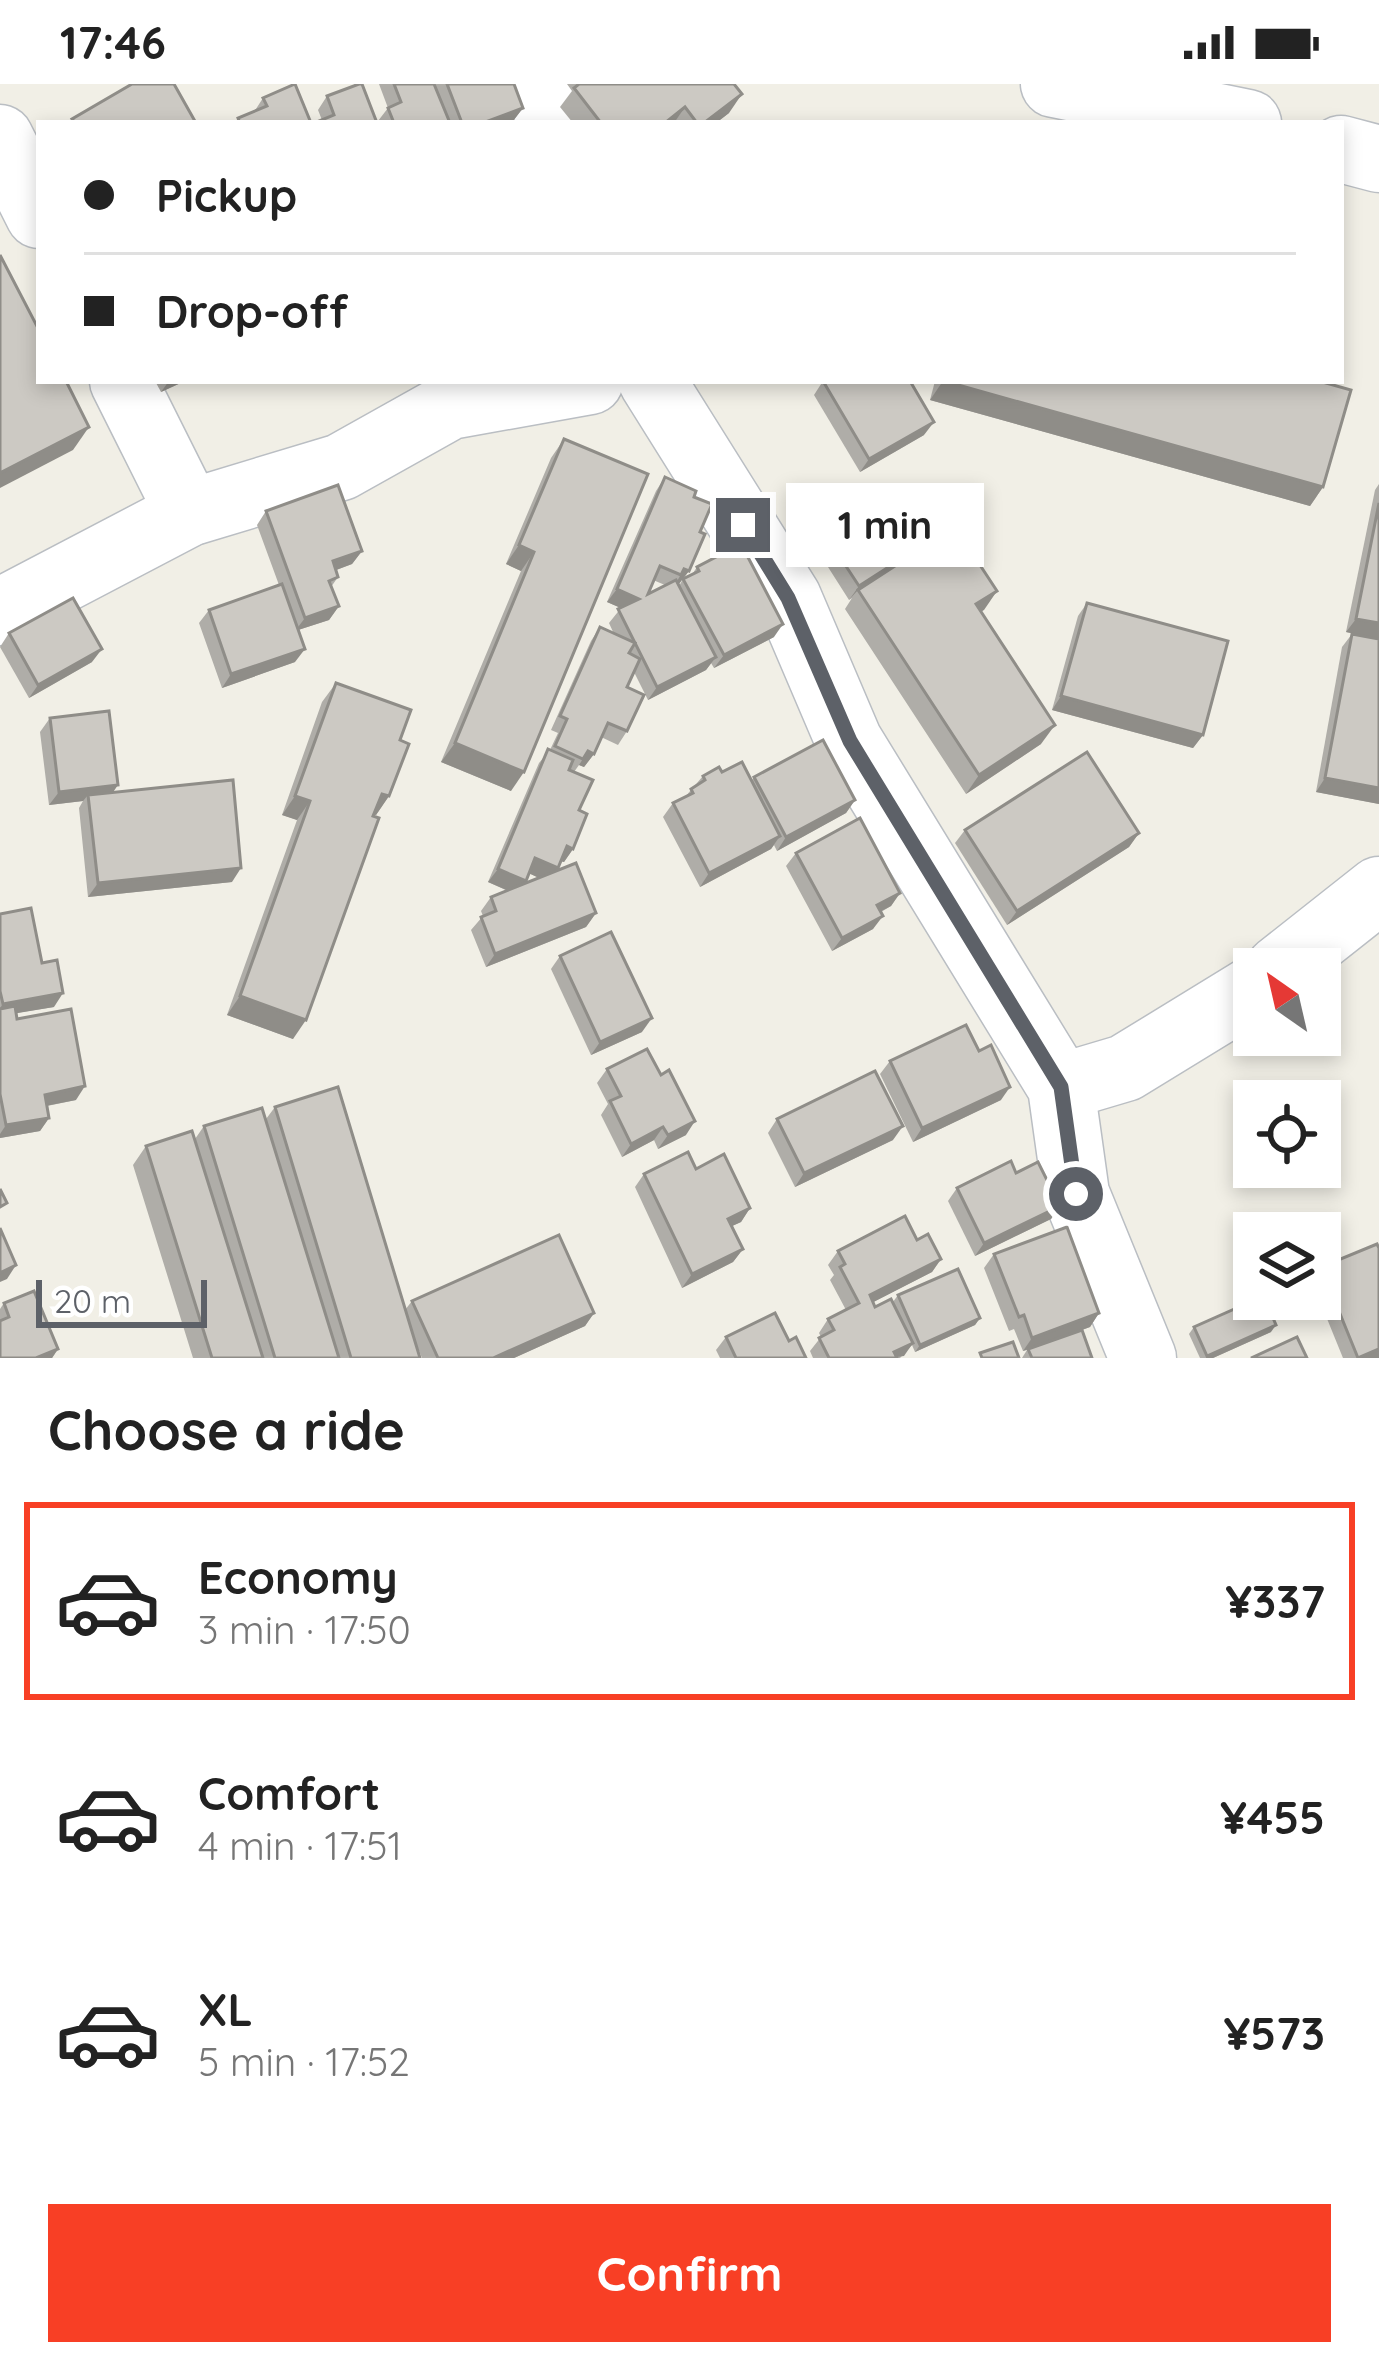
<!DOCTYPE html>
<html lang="en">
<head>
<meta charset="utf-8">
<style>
	:root { --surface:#fff; --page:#f6f6f6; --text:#222; --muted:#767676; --line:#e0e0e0; --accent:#f83f25 }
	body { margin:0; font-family:Quicksand,sans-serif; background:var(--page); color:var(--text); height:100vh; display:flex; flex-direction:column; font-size:45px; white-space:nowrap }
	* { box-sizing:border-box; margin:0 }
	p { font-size:39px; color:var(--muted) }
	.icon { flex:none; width:66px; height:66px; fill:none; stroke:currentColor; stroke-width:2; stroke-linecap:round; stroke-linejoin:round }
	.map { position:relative; height:1274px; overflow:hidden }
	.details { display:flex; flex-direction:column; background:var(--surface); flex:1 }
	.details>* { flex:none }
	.hud { position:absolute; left:36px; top:36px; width:1308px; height:264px; border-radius:0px; box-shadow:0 6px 18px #0003; display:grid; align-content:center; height:264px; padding:0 48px; background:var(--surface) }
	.needle { width:78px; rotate:326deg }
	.tools { position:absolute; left:1233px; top:864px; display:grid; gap:24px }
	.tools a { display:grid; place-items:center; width:108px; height:108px; border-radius:0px; background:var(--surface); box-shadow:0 6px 18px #0003; font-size:60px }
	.scale { position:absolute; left:36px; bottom:30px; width:171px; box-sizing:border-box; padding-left:12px; border:6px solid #5d6168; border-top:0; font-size:33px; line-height:42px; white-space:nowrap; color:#5d6168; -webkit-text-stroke:9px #fff; paint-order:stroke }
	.end { position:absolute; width:54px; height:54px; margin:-27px; border:15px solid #5d6168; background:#fff; box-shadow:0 0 0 6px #fff }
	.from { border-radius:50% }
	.bubble { position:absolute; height:84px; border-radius:0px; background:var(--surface); box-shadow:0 6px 18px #0003; font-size:39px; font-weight:700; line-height:84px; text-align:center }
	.hud b { display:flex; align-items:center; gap:42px; height:114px; font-size:45px }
	.hud b+b { border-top:3px solid var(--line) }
	.hud i { width:30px; height:30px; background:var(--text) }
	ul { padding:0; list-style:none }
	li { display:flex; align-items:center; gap:36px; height:198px; margin:0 24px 18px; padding:0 24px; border:6px solid transparent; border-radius:0px }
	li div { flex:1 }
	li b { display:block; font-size:45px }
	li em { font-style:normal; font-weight:700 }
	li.selected { border-color:var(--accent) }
	li>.icon { width:108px; height:108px; stroke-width:1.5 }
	h2 { padding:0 48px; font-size:54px; line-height:144px }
	.button { display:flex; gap:24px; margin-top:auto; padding:24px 48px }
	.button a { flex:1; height:138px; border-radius:0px; background:var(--accent); color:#fff; font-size:48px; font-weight:700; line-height:138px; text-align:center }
	.status { display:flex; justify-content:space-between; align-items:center; height:84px; padding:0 60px; background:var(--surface); direction:ltr }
	.status svg { height:33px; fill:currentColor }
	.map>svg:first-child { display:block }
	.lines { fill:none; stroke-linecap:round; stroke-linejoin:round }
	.minor-casing { stroke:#babec3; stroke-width:69 }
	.minor { stroke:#fff; stroke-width:66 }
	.wall { fill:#afada8; fill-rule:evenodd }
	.shaded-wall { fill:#8f8d88 }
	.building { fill:#ccc9c3; stroke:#8f8d88; stroke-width:3 }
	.route { stroke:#5d6168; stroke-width:15 }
</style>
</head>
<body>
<div class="status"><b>17:46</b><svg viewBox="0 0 49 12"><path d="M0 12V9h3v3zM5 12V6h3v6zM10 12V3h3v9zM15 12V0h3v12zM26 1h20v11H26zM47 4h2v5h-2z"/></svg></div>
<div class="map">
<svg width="1379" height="1274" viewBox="0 0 1379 1274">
	<rect width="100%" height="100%" fill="#f1efe6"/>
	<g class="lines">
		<defs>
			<g id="minor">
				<polyline points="547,0 544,20 551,39"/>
				<polyline points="1054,0 1248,39"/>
				<polyline points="0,54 39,131"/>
				<polyline points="1341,65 1379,75"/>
				<polyline points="123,297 189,429"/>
				<polyline points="652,297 788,514 849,657 1061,1003 1076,1110 1143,1274"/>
				<polyline points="0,528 189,429 341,383 450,322 590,297"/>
				<polyline points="1279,885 1379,806"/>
				<polyline points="1061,1003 1125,984 1254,905"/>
			</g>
		</defs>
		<use href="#minor" class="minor-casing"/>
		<use href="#minor" class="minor"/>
	</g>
	<g class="wall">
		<polygon points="379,0 514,0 523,24 513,37 509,39 379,39 378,37 388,24"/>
		<polygon points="567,0 734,0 729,29 716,39 573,39 560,23 572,7"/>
		<polygon points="327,12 377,39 318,39 322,36 318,26"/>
		<polygon points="263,14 311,39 235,39 238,34 254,28"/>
		<polygon points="155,297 185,297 161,308"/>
		<polygon points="823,297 924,351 860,388 814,311"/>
		<polygon points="935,297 1319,297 1323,403 1310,422 930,316"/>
		<polygon points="564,355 511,707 441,678 521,487 506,480 551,374"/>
		<path d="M665,393L694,413L700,448L689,487L678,500L679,502L683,495L691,492L697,483L774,553L714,584L711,579L706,586L648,616L634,588L627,603V647L618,661L601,653L594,670L584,683L579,681L574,688L579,726L573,765L564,778L561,777L556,787L596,829L586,843L486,883L471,846L483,832L481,827L491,813L508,807L488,798L539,679L550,666L558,649L551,646L591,557L600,543L614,550L609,539L621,524L607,518L656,407ZM653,496L665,501L648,510ZM529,789L539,794L523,800Z"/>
		<polygon points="1379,400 1379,555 1346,548 1375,406"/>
		<polygon points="266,427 362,467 352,480 336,486 338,493 331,503 339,522 329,536 298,546 295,578 222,604 199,539 209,526 279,501 257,441"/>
		<polygon points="937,455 997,507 981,528 1041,660 966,710 845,525 852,514 849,516 828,483 838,470"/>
		<polygon points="1087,519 1203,651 1193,664 1052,626 1078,532"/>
		<polygon points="9,549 92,578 29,614 0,563"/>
		<polygon points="1352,550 1379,720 1316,708 1342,563"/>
		<polygon points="336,599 400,656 389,712 376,731 374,731 293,955 227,931 297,736 282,731 322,618"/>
		<polygon points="50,634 113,708 232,798 88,813 79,724 83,717 49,721 40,648"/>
		<polygon points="722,688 752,696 754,693 855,716 846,729 777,767 774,761 771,765 700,803 663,733 673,719 685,713 703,692"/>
		<polygon points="965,746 1139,749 1129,763 1007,841 955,759"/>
		<polygon points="796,769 900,809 891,822 881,828 873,845 832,867 786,782"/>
		<polygon points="0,830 42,879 54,923 16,929 17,935 76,1016 47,1022 49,1034 40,1047 0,1054"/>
		<polygon points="560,872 642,948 591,971 551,885"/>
		<polygon points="890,977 1001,1016 913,1058 880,990"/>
		<polygon points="607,985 661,991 686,1051 658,1065 654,1056 622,1073 601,1031 608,1020 597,999"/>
		<polygon points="275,1023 405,1226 412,1217 594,1229 585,1242 514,1274 422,1274 415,1257 420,1274 193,1274 133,1081 146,1062 195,1055 204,1042 266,1035"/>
		<polygon points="777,1035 893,1056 795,1103 768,1049"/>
		<polygon points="696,1085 750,1124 741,1138 732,1142 743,1165 733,1178 682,1204 635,1103 644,1090"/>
		<polygon points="1016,1089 1060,1122 1051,1135 975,1172 948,1117 957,1104"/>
		<polygon points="917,1156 941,1175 932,1188 873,1218 875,1223 893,1218 898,1211 980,1234 975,1241 915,1268 912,1261 900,1274 813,1274 810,1267 821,1253 819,1249 828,1235 846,1226 830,1196 834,1191 828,1181 838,1167"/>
		<polygon points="994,1170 1099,1229 1090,1243 1082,1246 1092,1274 1022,1274 1027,1266 1023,1267 1014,1245 1009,1247 984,1184"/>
		<polygon points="1321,1183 1379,1274 1343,1274 1319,1215"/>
		<polygon points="4,1219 58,1265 52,1274 0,1274 0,1225"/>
		<polygon points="1194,1243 1271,1248 1213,1274 1200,1274 1189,1250"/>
		<polygon points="726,1253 789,1257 806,1274 720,1274 716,1266"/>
	</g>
	<g class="shaded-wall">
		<polygon points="742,10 729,29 716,39 704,39"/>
		<polygon points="685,23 674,39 665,39"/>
		<polygon points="523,24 513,37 509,39 483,39"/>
		<polygon points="169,297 185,297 161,308"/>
		<polygon points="943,297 1323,403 1310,422 930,316"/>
		<polygon points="934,338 924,351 860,388 869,375"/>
		<polygon points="89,343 73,366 0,404 0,389"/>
		<polygon points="940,450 930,464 858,506 849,516 859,502"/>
		<polygon points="519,461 534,468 521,487 506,480"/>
		<polygon points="362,467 352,480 323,491 333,477"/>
		<polygon points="684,485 689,487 679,500 676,499"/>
		<polygon points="617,505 639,515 630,528 607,518"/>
		<polygon points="997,507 984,526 962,539 976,520"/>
		<polygon points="339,522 329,536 295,547 305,534"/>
		<polygon points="1356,535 1379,539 1379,555 1346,548"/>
		<polygon points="783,540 774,553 714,584 724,571"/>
		<polygon points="102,565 92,578 29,614 38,601"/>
		<polygon points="305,565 295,578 222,604 231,590"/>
		<polygon points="716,573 706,586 648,616 657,603"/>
		<polygon points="1061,612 1203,651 1193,664 1052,626"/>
		<polygon points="1055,641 1041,660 966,710 979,691"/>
		<polygon points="455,659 524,688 511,707 441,678"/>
		<polygon points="588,667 594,670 584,683 579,681"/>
		<polygon points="1325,694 1379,704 1379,720 1316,708"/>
		<polygon points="118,701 109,714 88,711 83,717 49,721 59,708"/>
		<polygon points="382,710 389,712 376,731 368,728"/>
		<polygon points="295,712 310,717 297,736 282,731"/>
		<polygon points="855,716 846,729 777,767 786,753"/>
		<polygon points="1139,749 1129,763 1007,841 1017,827"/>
		<polygon points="780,752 771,765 700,803 709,789"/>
		<polygon points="567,762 573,765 564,778 557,776"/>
		<polygon points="535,774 558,784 548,798 526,788"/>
		<polygon points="241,784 232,798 88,813 98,799"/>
		<polygon points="498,785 526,797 516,810 488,798"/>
		<polygon points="900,809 891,822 868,834 877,821"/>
		<polygon points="596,829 586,843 486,883 495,870"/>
		<polygon points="883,832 873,845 832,867 842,854"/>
		<polygon points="63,909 54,923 0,932 0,924 3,920"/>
		<polygon points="240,912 306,936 293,955 227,931"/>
		<polygon points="652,934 642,948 591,971 600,958"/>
		<polygon points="85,1002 76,1016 35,1024 45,1011"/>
		<polygon points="1010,1003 1001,1016 913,1058 922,1044"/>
		<polygon points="49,1034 40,1047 0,1054 0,1050 6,1041"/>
		<polygon points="695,1037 686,1051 658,1065 668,1051"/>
		<polygon points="903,1042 893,1056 795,1103 804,1089"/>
		<polygon points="663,1043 654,1056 622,1073 631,1060"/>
		<polygon points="1060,1122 1051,1135 975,1172 984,1159"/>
		<polygon points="750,1124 741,1138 719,1148 728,1135"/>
		<polygon points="743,1165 733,1178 682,1204 692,1190"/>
		<polygon points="941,1175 932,1188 860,1225 870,1211"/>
		<polygon points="16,1181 7,1195 0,1198 0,1189"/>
		<polygon points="594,1229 585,1242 514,1274 493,1274"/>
		<polygon points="1099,1229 1090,1243 1023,1267 1032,1254"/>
		<polygon points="980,1234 975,1241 915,1268 920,1261"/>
		<polygon points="1276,1241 1271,1248 1213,1274 1206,1274 1207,1272"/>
		<polygon points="913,1259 904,1272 890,1274 894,1268"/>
		<polygon points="58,1265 52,1274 36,1274"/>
		<polygon points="1379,1265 1379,1274 1358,1274"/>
	</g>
	<g class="building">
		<polygon points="132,0 174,0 196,39 75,39 72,35"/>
		<polygon points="295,0 311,39 240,39 238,34 267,22 263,14"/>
		<polygon points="359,0 362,0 377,39 320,39 319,37 334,31 327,12"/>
		<polygon points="394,0 434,0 450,39 394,39 388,24 401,18"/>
		<polygon points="447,0 514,0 523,24 483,39 462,39"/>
		<polygon points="579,0 734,0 742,10 704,39 697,39 685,23 665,39 601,39 574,4"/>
		<polygon points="0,171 39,246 39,297 66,297 89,343 0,389"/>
		<polygon points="823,297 910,297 934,338 869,375"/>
		<polygon points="944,297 1319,297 1351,306 1323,403"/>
		<polygon points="564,355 648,390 524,688 455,659 534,468 519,461"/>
		<polygon points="665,393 696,407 694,413 712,420 700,448 705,450 689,487 684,485 681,491 660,482 648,510 676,496 716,573 657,603 618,525 639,515 617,505"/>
		<polygon points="338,401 362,467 333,477 338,493 329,497 339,522 305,534 266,427"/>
		<polygon points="919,418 940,450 859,502 838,470"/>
		<polygon points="1379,419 1379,539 1356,535"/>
		<polygon points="955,443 997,507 976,520 1055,641 979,691 858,506"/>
		<polygon points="741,460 783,540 724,571 683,495 699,487 697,483"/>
		<polygon points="282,500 305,565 231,590 209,526"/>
		<polygon points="73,514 102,565 38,601 9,549"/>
		<polygon points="1087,519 1228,557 1203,651 1061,612"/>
		<polygon points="600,543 635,559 629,569 640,575 627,603 644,611 627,647 608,639 594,670 588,667 583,675 555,662 567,635 560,632"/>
		<polygon points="1352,550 1379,555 1379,704 1325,694"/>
		<polygon points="336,599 411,626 400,656 409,660 389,712 382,710 373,732 379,734 306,936 240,912 310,717 295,712"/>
		<polygon points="109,627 118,701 59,708 50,634"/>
		<polygon points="823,656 855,716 786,753 754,693"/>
		<polygon points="548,665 573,676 569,686 593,696 579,726 587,730 573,765 567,762 558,784 535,774 526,797 498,785"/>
		<polygon points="1087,668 1139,749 1017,827 965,746"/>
		<polygon points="742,678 780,752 709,789 673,719 693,709 691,705 705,696 703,692 719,683 722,688"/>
		<polygon points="233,696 241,784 98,799 88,711"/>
		<polygon points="860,734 900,809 877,821 883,832 842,854 796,769"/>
		<polygon points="576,779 596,829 495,870 481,833 496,827 491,813"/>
		<polygon points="31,824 42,879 57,876 63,909 3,920 0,907 0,830"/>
		<polygon points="611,848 652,934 600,958 560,872"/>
		<polygon points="15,922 17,935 71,925 85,1002 45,1011 49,1034 6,1041 0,1010 0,925"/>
		<polygon points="966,941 979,967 991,961 1010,1003 922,1044 890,977"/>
		<polygon points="647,965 661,991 669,986 695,1037 668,1051 663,1043 631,1060 610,1017 621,1012 607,985"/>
		<polygon points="875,987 903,1042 804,1089 777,1035"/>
		<polygon points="338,1003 420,1274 351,1274 275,1023"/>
		<polygon points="262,1024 339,1274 275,1274 204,1042"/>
		<polygon points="192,1047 263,1274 212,1274 146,1062"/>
		<polygon points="688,1068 696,1085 724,1070 750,1124 728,1135 743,1165 692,1190 644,1090"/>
		<polygon points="1011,1077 1016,1089 1038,1078 1060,1122 984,1159 957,1104"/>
		<polygon points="0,1105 7,1119 0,1123"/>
		<polygon points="905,1132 917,1156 928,1150 941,1175 870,1211 875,1223 891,1215 913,1259 894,1268 897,1274 829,1274 819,1254 834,1246 828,1235 859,1219 840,1183 845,1180 838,1167"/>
		<polygon points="1067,1143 1099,1229 1032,1254 1024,1231 1019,1233 994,1170"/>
		<polygon points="0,1144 16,1181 0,1189"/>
		<polygon points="559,1151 594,1229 493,1274 438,1274 412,1217"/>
		<polygon points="1377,1160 1379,1164 1379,1265 1358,1274 1321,1183"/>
		<polygon points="958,1185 980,1234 920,1261 898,1211"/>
		<polygon points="34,1207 58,1265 36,1274 0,1274 0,1237 9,1233 4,1219"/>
		<polygon points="1257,1215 1265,1215 1276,1241 1207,1272 1194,1243"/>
		<polygon points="775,1229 789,1257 796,1253 806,1274 736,1274 726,1253"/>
		<polygon points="1082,1246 1092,1274 1032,1274 1028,1265"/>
		<polygon points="1297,1253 1307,1274 1251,1274"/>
		<polygon points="1013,1258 1019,1274 982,1274 980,1269"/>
	</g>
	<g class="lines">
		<polyline class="route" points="743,441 788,514 850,657 1061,1003 1076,1110"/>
	</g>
</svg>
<div class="tools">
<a><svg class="needle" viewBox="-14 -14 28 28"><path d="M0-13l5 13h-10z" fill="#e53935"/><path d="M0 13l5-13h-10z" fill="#767676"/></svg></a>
<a><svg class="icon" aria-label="locate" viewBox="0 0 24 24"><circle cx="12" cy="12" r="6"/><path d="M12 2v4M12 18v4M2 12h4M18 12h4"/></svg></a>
<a><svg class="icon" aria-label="layers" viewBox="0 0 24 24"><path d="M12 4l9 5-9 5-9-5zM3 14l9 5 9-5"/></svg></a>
</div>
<div class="scale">20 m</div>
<i class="end from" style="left:1076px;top:1110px"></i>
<i class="end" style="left:743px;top:441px"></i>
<div class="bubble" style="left:786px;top:399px;width:198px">1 min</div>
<div class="hud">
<b><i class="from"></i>Pickup</b>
<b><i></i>Drop-off</b>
</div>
</div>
<section class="details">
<h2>Choose a ride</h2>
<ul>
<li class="selected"><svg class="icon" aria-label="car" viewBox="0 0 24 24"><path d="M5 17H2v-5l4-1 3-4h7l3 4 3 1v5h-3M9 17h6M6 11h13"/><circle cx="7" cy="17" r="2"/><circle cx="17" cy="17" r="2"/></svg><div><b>Economy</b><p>3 min · 17:50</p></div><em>¥337</em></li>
<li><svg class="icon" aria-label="car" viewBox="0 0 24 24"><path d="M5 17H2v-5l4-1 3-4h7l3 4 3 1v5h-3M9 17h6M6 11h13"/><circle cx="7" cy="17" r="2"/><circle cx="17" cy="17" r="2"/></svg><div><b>Comfort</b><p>4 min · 17:51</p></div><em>¥455</em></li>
<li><svg class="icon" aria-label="car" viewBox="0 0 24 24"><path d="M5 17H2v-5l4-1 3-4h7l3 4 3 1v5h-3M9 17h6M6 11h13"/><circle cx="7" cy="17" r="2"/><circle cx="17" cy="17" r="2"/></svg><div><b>XL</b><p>5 min · 17:52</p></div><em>¥573</em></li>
</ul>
<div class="button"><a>Confirm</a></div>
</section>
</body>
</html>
